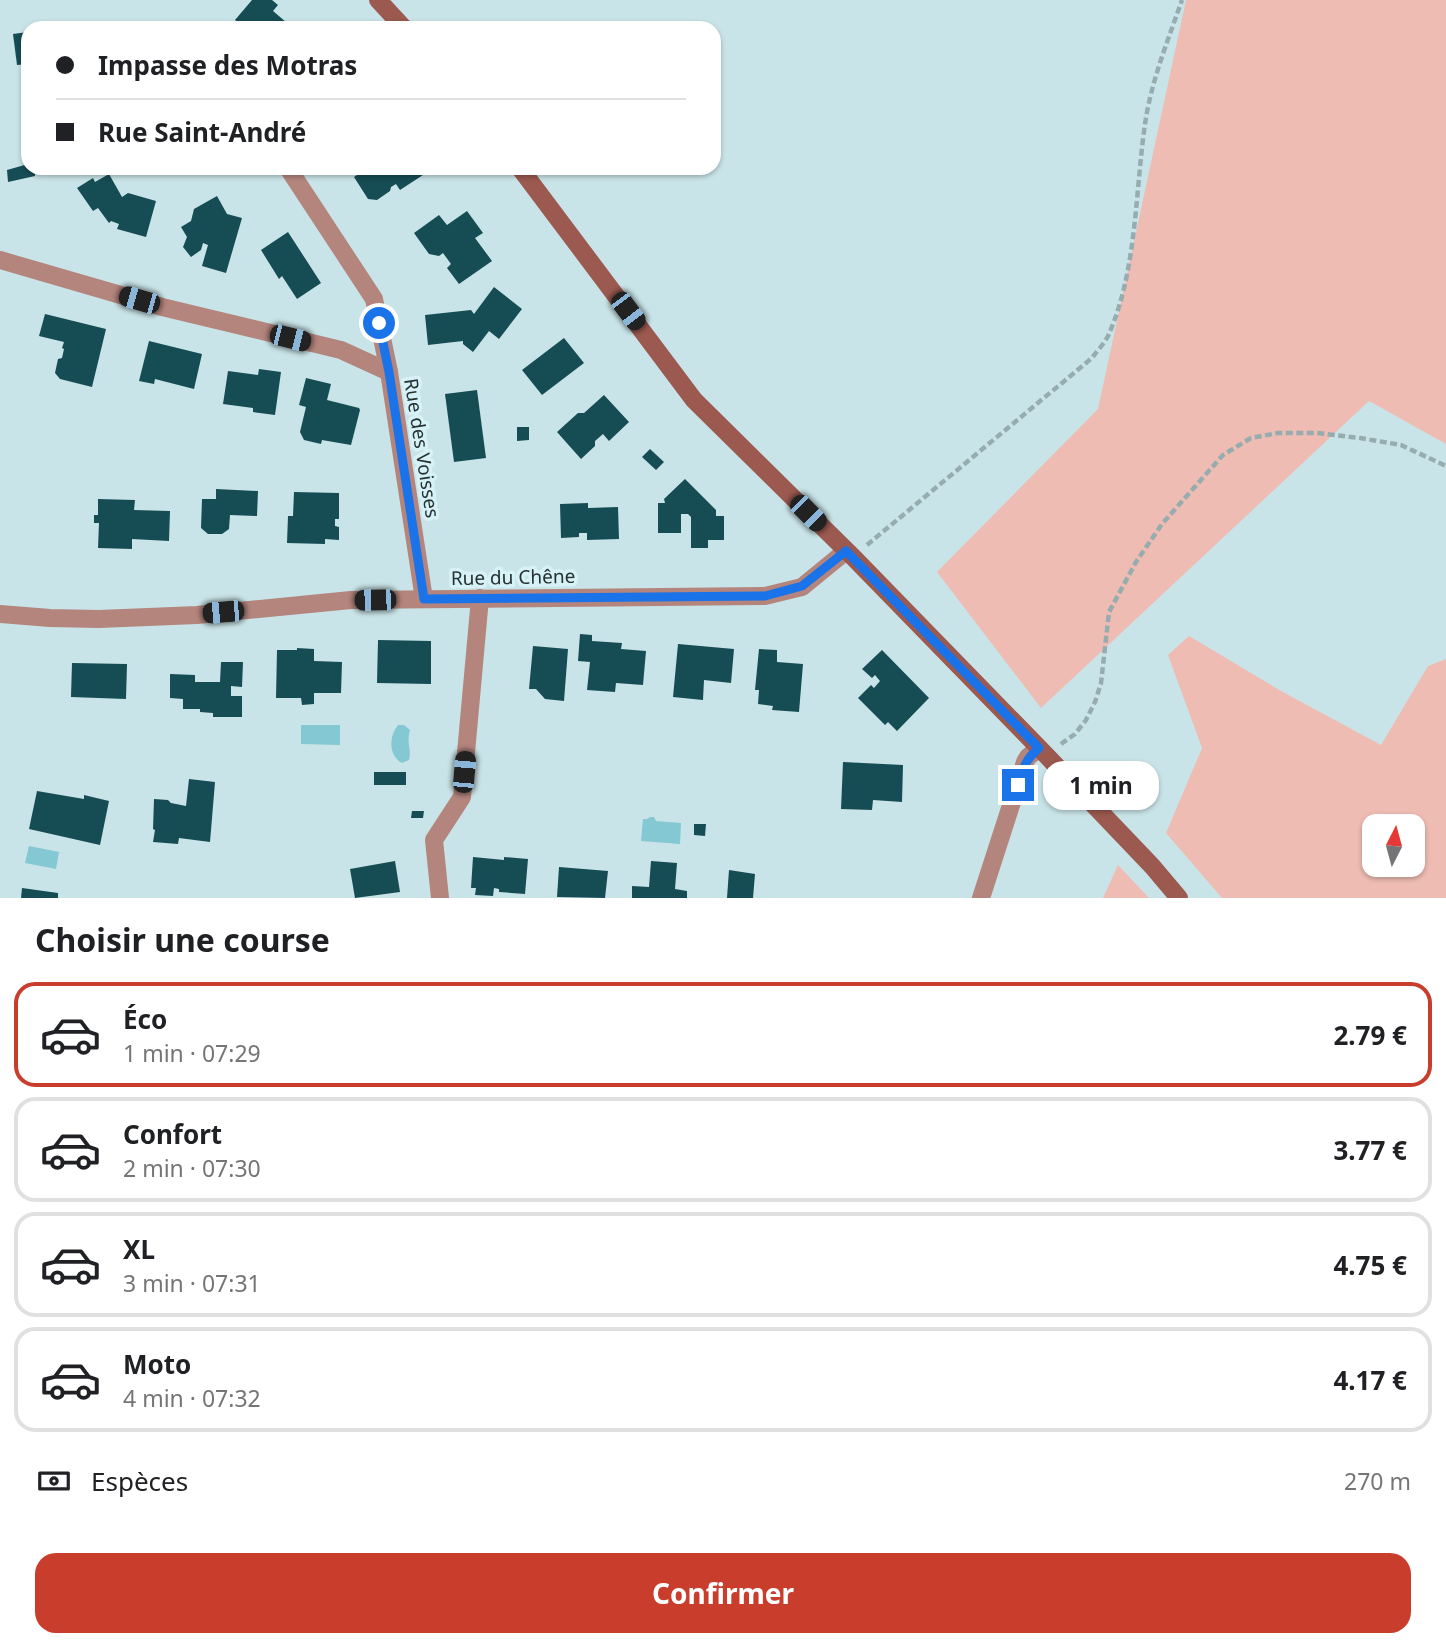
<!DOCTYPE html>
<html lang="fr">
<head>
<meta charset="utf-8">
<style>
	:root { --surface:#fff; --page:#f6f6f6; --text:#202124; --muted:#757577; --line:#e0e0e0; --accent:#c93d2c }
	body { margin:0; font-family:"Noto Sans",sans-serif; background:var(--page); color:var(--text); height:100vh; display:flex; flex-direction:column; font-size:26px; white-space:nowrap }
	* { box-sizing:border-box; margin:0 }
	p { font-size:23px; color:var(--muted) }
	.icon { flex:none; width:38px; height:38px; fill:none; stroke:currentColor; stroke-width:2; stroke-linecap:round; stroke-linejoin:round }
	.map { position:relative; height:898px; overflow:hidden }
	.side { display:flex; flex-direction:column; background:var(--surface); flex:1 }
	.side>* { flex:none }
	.banner { position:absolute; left:21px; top:21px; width:700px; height:154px; border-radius:21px; box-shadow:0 2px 5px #0004; display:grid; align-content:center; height:154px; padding:0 35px; background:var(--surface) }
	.needle { width:46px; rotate:6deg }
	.tools { position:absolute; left:1362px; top:814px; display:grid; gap:14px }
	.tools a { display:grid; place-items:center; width:63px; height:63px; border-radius:14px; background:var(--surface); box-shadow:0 2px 5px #0004; font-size:35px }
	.end { position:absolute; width:32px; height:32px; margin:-16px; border:9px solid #1a73e8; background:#fff; box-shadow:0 0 0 4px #fff }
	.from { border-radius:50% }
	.bubble { position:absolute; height:49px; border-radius:21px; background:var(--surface); box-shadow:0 2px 5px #0004; font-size:23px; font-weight:700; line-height:49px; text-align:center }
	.car { position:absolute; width:21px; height:42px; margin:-21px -10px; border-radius:9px; box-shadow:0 0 5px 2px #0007; background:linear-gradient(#222 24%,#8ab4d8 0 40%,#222 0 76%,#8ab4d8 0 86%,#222 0) }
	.banner b { display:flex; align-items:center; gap:24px; height:66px; font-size:26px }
	.banner b+b { border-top:2px solid var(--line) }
	.banner i { width:18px; height:18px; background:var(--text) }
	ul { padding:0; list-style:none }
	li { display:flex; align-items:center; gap:21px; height:105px; margin:0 14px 10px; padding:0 21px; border:4px solid var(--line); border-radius:21px }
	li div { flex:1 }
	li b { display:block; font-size:26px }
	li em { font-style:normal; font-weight:700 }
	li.active { border-color:var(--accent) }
	li>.icon { width:63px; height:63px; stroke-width:1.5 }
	h2 { padding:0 35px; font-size:32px; line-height:84px }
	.pay { display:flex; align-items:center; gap:18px; height:77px; padding:0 35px; font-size:26px }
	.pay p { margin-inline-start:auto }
	.action { display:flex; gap:14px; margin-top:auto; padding:14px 35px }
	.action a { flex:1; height:80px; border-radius:21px; background:var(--accent); color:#fff; font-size:28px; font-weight:700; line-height:80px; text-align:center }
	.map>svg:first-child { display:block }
	.green { fill:#eebcb3; fill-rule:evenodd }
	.water { fill:#83c8d2 }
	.building { fill:#164c54 }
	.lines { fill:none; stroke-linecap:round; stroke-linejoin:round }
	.path { stroke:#96acaf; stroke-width:4.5; stroke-dasharray:7 3.5; stroke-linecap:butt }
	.minor { stroke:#b4857d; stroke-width:18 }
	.secondary { stroke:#9b594f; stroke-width:18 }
	.route { stroke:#1a73e8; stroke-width:9 }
	.labels { text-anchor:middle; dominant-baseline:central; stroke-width:7; stroke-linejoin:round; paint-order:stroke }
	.street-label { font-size:19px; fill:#263132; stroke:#d6f2f6 }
</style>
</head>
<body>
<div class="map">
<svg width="1446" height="898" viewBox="0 0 1446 898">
	<rect width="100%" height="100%" fill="#c9e4e8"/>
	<g class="green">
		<polygon points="1186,0 1446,0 1446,444 1369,401 1041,708 937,572 1098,409"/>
		<path d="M1189,636L1281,691L1381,745L1428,666L1446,659V898H1222L1166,833L1202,748L1168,655ZM1412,826V864H1374V826Z"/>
		<polygon points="1118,865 1149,898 1103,898"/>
	</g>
	<g class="water">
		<polygon points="301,725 340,725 340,745 301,744"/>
		<path d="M398,725H404L410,730C406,743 412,750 409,760L402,763C388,755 389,736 398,725Z"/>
		<polygon points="650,817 654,817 656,821 681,823 680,844 641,841 643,819 647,819"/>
		<polygon points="29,846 59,852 56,869 25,863"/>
	</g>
	<g class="building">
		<polygon points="252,0 272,0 278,5 273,11 293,28 244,28 235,20"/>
		<polygon points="28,32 28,64 17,65 13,34"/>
		<polygon points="28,164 28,168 35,168 35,176 8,182 7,170"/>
		<polygon points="367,168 419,168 423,175 400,190 396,184 391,187 390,191 377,200 368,199 354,177"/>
		<polygon points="109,174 122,197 128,193 156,201 146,237 117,229 119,224 111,221 109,223 98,208 93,211 77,188 93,178 95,182"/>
		<polygon points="217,196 227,214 242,218 226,273 202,266 208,245 203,243 201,250 191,257 183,247 187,237 181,227 191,221 194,209"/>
		<polygon points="467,211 483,233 475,238 492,261 459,284 447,268 451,264 443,253 439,256 429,254 414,233 439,215 447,225"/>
		<polygon points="288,232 321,283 297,299 282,276 279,279 261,250"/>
		<polygon points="494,287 522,309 499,339 489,331 473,352 463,344 463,341 428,345 425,315 471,310 474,314"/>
		<polygon points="45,314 106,329 92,387 60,379 55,373 58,359 62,358 64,349 62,348 64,342 39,336"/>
		<polygon points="564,338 584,363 542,395 522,370"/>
		<polygon points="149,341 202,354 194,389 155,379 154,384 139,381"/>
		<polygon points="259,369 281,372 275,415 253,412 253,408 223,404 228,371 258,375"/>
		<polygon points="306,378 331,384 327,400 359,408 360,410 351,445 322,440 321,444 304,440 300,432 306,407 299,405"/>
		<polygon points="477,390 486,458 454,462 445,394"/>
		<polygon points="604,395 629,422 609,441 603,434 595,441 595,446 581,459 557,432 578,413 584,413"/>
		<polygon points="517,427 529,427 529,440 517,441"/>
		<polygon points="650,449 664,462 656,470 642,457"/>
		<polygon points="685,479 716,510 716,516 724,516 724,540 708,540 708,548 691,548 691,517 688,514 681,514 681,533 658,533 658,503 665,503 664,499"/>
		<polygon points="216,489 258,491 257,516 230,515 229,529 222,534 208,534 201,528 202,499 216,499"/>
		<polygon points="294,492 339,493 339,519 335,519 335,526 339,527 339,540 325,539 325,544 287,543 288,516 293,516"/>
		<polygon points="98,499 135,500 134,510 170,511 169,541 132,539 132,549 98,548 99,523 94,523 94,515 98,515"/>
		<polygon points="588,503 588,508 618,507 619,539 587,540 587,533 579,533 579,537 561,538 560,504"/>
		<polygon points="580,634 592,635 592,641 622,643 621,649 646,651 643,685 616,683 615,692 587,690 590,662 578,661"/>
		<polygon points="378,640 431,641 431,684 377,683"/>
		<polygon points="678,644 734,649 731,683 704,680 703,700 673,697"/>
		<polygon points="533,646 568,649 564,701 545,699 536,689 529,689"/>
		<polygon points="297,648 314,649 314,661 342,662 341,693 314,693 314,704 302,705 301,698 276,698 277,650 297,650"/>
		<polygon points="759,649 777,650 777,662 803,664 799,712 772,710 773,706 758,704 759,690 755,690"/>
		<polygon points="882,650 929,698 897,731 888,722 885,725 858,698 871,685 874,688 880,681 875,675 872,678 862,669"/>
		<polygon points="221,662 243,662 242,687 231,686 231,696 242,696 242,717 213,717 213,713 200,712 200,709 183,709 183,699 170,698 170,674 195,675 195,682 220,682"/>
		<polygon points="72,663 127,664 126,699 71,697"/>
		<polygon points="843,762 903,765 902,802 873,800 872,810 841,809"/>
		<rect x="374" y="772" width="32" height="13"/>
		<polygon points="189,779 215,782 210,842 179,838 178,844 153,842 155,830 153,829 154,799 168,800 171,803 186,806"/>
		<polygon points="37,791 84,799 84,795 109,801 100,845 29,829"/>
		<polygon points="412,811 424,811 423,818 411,818"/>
		<polygon points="694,824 706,824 705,836 694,835"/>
		<polygon points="473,857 504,860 504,857 528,859 525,894 499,892 499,889 494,888 493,896 475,895 476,888 471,888"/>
		<polygon points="395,861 400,892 355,898 350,869"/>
		<polygon points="651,861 677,863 675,889 687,891 687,898 632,898 632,886 649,887"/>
		<polygon points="559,867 608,871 605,898 557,897"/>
		<polygon points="729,870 755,874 753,898 727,898"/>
		<polygon points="22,888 58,893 58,898 21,898"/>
	</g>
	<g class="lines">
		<g class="path">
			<path d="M867,545L1092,358C1097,351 1104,344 1108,336C1137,272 1135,193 1145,124C1151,82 1168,40 1182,0"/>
			<polyline points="1061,744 1075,734 1086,720 1095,702 1101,683 1109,612 1136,562 1162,524 1223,455 1251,438 1278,433 1317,433 1360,438 1401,445 1446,466"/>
		</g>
		<g class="minor">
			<polyline points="288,168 374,299 389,372"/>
			<polyline points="0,260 162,307 341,350 389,372 424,599"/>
			<polyline points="0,614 50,618 99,619 197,615 351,600 765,596 802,587 846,551"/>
			<polyline points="440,898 434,840 462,797 480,598"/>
			<polyline points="981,898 1025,762 1028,757 1039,748"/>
		</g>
		<g class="secondary">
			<polyline points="378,0 404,28"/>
			<polyline points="520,168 694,400 853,557 1045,754 1152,866 1179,898"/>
		</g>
	</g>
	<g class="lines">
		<path class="route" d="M379,323L389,372L424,599L765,596L802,586L846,551L1039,748C1025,760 1023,768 1018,785"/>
	</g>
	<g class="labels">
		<g class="street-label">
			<text transform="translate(422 448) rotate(81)">Rue des Voisses</text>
			<text transform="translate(513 577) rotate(-1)">Rue du Chêne</text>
		</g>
	</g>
</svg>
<div class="tools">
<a><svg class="needle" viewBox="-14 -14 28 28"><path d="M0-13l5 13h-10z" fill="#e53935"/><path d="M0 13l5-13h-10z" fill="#757577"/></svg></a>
</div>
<i class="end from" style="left:379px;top:323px"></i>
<i class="end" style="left:1018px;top:785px"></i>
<div class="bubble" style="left:1043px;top:761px;width:116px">1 min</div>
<i class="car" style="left:139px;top:300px;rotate:286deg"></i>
<i class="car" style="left:628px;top:311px;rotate:143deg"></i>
<i class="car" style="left:290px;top:338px;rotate:104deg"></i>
<i class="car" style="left:808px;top:513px;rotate:135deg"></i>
<i class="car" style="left:375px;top:600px;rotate:269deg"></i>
<i class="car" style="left:223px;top:612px;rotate:265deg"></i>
<i class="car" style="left:464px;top:772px;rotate:5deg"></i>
<div class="banner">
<b><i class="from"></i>Impasse des Motras</b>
<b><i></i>Rue Saint-André</b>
</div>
</div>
<section class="side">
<h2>Choisir une course</h2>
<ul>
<li class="active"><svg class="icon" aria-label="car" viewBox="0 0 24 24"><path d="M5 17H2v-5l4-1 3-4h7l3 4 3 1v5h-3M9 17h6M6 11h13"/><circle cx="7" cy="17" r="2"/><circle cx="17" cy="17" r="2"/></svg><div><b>Éco</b><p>1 min · 07:29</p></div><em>2.79 €</em></li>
<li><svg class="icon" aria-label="car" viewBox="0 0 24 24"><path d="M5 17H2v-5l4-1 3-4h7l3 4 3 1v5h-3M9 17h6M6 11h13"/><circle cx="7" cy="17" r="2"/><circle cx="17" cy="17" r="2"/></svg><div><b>Confort</b><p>2 min · 07:30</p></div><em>3.77 €</em></li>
<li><svg class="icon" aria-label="car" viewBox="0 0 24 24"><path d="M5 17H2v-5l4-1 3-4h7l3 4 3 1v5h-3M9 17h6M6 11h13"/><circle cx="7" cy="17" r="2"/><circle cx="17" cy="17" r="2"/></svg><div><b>XL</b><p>3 min · 07:31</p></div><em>4.75 €</em></li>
<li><svg class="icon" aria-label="car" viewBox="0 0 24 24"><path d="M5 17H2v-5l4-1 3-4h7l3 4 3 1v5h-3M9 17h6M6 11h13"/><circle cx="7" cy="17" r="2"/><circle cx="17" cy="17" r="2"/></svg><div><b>Moto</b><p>4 min · 07:32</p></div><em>4.17 €</em></li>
</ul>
<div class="pay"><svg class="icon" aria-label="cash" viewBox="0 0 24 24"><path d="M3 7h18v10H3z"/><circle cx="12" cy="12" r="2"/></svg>Espèces<p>270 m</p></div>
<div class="action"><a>Confirmer</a></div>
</section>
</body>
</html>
